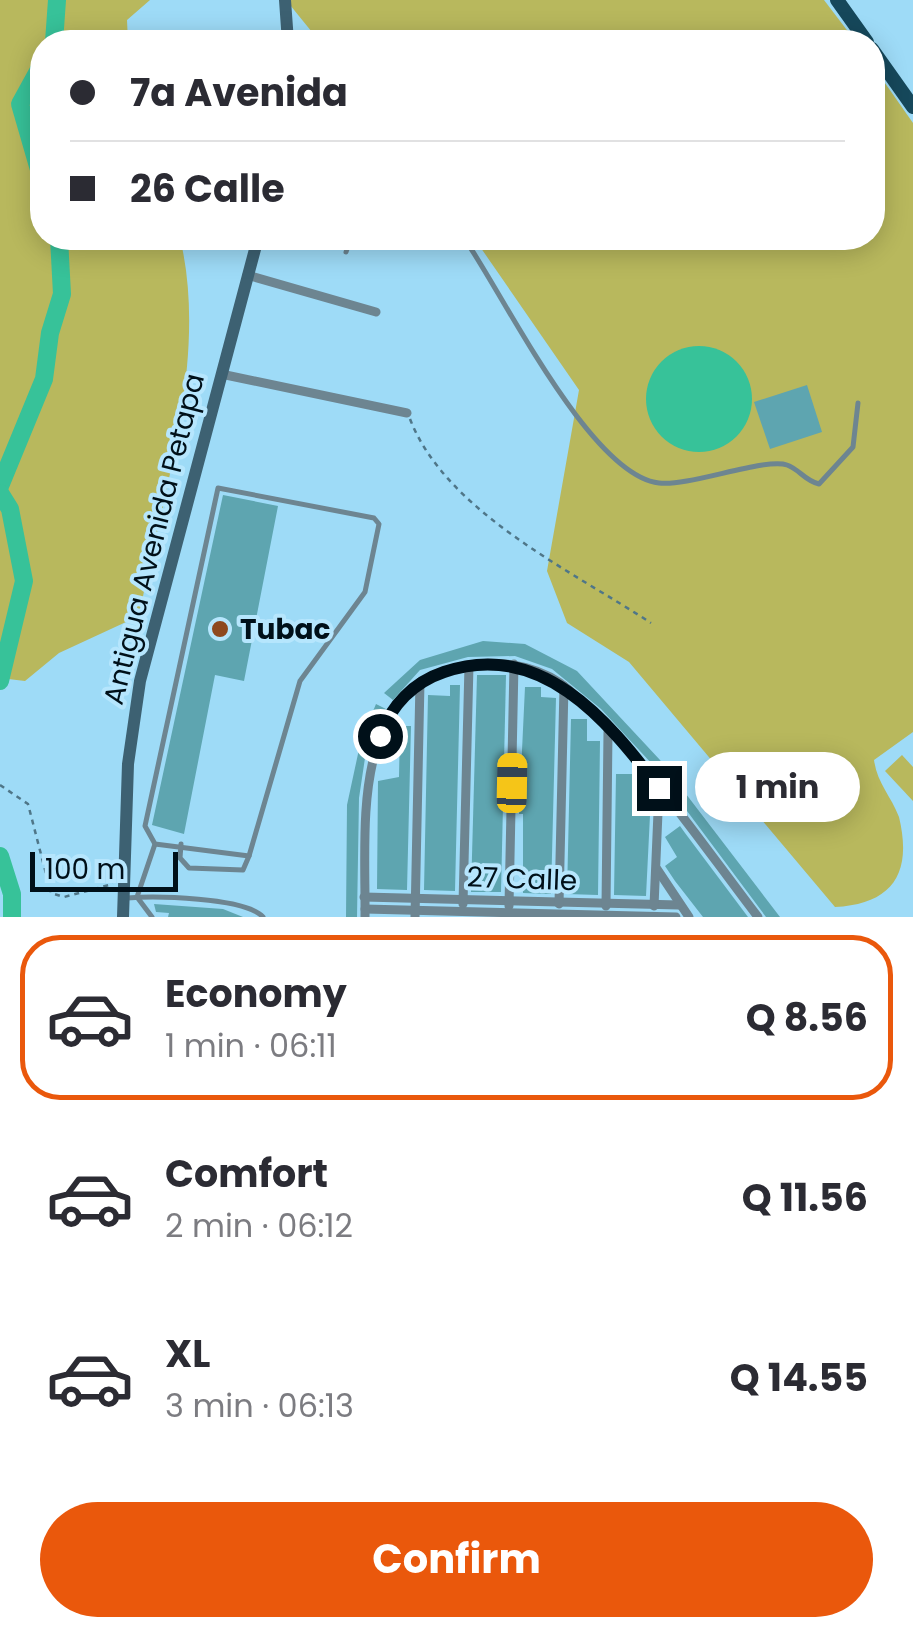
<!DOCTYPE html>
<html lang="en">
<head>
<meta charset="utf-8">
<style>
	:root { --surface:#fff; --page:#f7f7f7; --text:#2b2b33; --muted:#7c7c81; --line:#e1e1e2; --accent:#ea580c }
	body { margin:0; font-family:Poppins,sans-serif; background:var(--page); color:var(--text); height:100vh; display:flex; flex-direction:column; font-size:38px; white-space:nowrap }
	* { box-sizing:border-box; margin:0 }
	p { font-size:32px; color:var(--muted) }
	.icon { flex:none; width:55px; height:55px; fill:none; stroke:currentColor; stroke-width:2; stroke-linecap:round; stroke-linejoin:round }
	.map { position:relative; height:917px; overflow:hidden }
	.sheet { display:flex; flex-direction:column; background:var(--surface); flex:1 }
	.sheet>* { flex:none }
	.top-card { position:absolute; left:30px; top:30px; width:855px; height:220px; border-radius:40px; box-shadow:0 5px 25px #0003; display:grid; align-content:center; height:220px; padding:0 40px; background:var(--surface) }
	.scale { position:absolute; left:30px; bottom:25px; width:148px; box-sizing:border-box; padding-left:10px; border:5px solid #001019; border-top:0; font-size:28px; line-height:35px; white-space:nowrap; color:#001019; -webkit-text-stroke:8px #b6e6fd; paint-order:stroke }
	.end { position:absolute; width:45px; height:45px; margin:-22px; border:12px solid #001019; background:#fff; box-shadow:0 0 0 5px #fff }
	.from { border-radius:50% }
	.bubble { position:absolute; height:70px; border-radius:35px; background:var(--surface); box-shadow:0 5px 25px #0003; font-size:32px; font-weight:700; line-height:70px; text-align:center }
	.car { position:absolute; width:30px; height:60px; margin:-30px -15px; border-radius:12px; box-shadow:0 0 8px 2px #0007; background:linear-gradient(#f5c518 24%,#345 0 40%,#f5c518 0 76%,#345 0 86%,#f5c518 0) }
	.top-card b { display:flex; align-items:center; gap:35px; height:95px; font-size:38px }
	.top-card b+b { border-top:2px solid var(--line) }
	.top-card i { width:25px; height:25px; background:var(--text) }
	ul { padding:18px 0 0; list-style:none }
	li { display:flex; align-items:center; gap:30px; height:165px; margin:0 20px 15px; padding:0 20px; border:5px solid transparent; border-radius:40px }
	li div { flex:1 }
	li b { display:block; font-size:38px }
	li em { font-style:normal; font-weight:700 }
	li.active { border-color:var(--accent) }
	li>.icon { width:90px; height:90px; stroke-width:1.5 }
	.primary-button { display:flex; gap:20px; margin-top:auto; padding:20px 40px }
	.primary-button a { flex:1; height:115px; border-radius:60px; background:var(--accent); color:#fff; font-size:40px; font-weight:700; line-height:115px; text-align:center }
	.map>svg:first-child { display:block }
	.green { fill:#b8b85d }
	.water { fill:#37c299 }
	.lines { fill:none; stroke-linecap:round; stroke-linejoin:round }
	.river { stroke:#37c299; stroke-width:18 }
	.building { fill:#5ea5b0 }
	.path { stroke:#4f7688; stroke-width:2.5; stroke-dasharray:5 5; stroke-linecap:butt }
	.service { stroke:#6d8591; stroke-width:5 }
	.minor { stroke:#6d8591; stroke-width:9 }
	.secondary { stroke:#3d6172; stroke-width:12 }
	.primary { stroke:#16485b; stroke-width:14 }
	.route { stroke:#001019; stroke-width:12 }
	.poi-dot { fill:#8e491f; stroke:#b6e6fd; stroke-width:4 }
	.labels { text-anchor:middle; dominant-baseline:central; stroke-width:8; stroke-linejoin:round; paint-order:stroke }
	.street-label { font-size:28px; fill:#001019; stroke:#b6e6fd }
	.poi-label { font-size:28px; font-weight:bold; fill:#001019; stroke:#b6e6fd; text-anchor:start }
</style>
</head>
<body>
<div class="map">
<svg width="913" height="917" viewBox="0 0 913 917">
	<rect width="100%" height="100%" fill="#9edbf7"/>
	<g class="green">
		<path d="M0,0H150L127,20L128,42H42V238H180C209,357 162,497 139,616L59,653L25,681L0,678Z"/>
		<polygon points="286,0 824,0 856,42 320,42"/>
		<path d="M873,66L913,123V732L874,760C877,783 891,796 899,817C913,875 891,904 835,907L629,662L567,623L547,571L579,390L474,238H872Z"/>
		<polygon points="902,755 913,767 913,801 885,771"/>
	</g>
	<circle class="water" cx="699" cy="399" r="53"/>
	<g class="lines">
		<g class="river">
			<polyline points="54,42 57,0"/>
			<polyline points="42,64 20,104 42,180"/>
			<polyline points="0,486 44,379 50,333 62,294 59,238"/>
			<polyline points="0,493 10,509 24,581 0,681"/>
			<polyline points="0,856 12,894 12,917"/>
		</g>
	</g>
	<g class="building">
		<polygon points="807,385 822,432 770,449 754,402"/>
		<polygon points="223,495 278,506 244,681 215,675 184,834 152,825"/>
		<polygon points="483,641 525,644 577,671 660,760 780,917 766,917 652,764 601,709 552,669 515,656 468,657 420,670 393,700 384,693 420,660"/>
		<polygon points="477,675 506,675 501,892 471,892"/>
		<polygon points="450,685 460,685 455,891 424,890 428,695 450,696"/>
		<polygon points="525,687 541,687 541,697 556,698 551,894 523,893 523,814 519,814"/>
		<polygon points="376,704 386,709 365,758 359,798 357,917 346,917 347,805 361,740"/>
		<polygon points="571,719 587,719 587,741 600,741 598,895 567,894"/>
		<polygon points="400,726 411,726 407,890 377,889 378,781 399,777"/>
		<polygon points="616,774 636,774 636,795 651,795 646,896 614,895"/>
		<polygon points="680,826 685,833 748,917 703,917 675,881 665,866 677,857 665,837"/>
		<polygon points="154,904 223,909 243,917 168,917 169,913 156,912"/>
	</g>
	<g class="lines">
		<g class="path">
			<path d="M410,419C446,512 572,571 651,623"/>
			<polyline points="0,785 28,804 51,893 64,897 113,884"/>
		</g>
		<g class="service">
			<path d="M464,238C503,294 590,475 659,483C688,487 766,457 787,465C799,469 805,481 819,484L853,447L858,403"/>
			<polyline points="346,252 351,238"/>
			<polygon points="218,488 374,518 379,524 365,592 300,681 249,856 155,844 145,826"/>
			<polyline points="181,844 180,858 189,868 243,870 249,856"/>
			<path d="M127,898C154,896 245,897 263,917"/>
			<polyline points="152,917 137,897 155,844"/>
		</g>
		<g class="minor">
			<polyline points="247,275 376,312"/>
			<polyline points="221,374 407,413"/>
			<polyline points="657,869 689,917"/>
			<polyline points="364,897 679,905"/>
			<polyline points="463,904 469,665"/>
			<polyline points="559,904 564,686"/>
			<polyline points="509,906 514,664"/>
			<polyline points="606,906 608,732"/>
			<polyline points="654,906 659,789"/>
			<polyline points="365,909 676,917"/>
			<path d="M365,917C366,823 348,678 477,664C509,661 544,668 569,690C642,754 699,840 758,917"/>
			<polyline points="415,917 420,682"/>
		</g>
		<g class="secondary">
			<polyline points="285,0 288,42"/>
			<polyline points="123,917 128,764 140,681 258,238"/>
		</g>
		<g class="primary">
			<polyline points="837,0 867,42"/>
			<polyline points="872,49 913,107"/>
		</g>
	</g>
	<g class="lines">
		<path class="route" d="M380,736C391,705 414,682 444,672C540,639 607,719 659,788"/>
	</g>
	<circle class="poi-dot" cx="220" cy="629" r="10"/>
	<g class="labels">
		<g class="street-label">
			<text transform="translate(154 539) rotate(-76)">Antigua Avenida Petapa</text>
			<text transform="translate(522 879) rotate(2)">27 Calle</text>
		</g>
		<g class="poi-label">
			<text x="240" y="629">Tubac</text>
		</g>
	</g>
</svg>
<div class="scale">100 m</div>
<i class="end from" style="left:380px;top:736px"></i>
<i class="end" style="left:659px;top:788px"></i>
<div class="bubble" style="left:695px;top:752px;width:165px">1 min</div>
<i class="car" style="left:512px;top:783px;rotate:1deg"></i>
<div class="top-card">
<b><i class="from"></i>7a Avenida</b>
<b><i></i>26 Calle</b>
</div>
</div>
<section class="sheet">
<ul>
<li class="active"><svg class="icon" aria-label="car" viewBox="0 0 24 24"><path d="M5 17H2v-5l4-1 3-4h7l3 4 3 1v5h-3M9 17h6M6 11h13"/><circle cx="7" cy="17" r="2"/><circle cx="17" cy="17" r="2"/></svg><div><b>Economy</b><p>1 min · 06:11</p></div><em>Q 8.56</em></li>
<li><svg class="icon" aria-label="car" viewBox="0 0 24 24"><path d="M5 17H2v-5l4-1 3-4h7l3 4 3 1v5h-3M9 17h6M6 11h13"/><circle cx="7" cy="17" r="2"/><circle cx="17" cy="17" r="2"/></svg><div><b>Comfort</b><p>2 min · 06:12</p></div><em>Q 11.56</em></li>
<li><svg class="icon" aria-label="car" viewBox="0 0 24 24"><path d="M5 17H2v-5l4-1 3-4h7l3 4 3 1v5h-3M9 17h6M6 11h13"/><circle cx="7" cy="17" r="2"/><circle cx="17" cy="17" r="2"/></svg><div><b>XL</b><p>3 min · 06:13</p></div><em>Q 14.55</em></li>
</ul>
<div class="primary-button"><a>Confirm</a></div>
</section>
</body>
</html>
